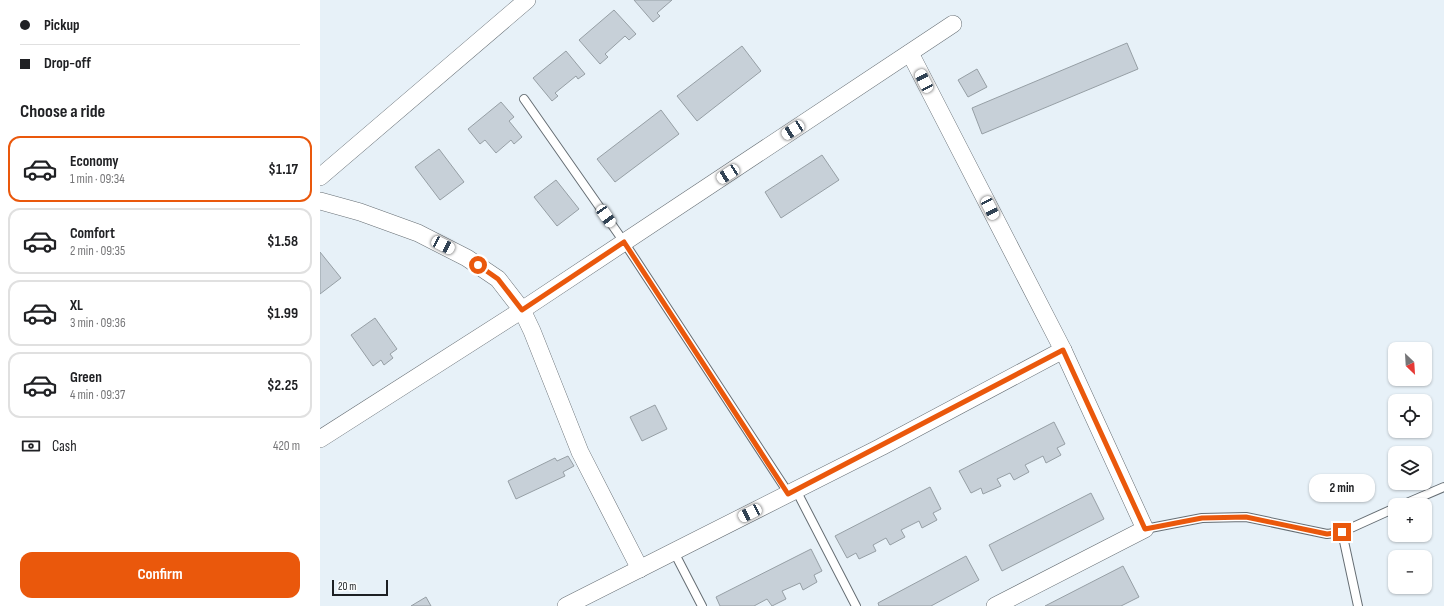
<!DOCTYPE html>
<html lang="en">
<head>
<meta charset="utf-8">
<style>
	:root { --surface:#fff; --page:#f6f6f6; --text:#202124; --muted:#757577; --line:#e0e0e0; --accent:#ea580c }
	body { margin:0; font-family:"Sofia Sans Condensed",sans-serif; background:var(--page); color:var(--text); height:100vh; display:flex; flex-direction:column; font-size:15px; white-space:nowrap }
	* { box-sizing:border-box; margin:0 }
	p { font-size:13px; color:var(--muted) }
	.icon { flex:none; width:22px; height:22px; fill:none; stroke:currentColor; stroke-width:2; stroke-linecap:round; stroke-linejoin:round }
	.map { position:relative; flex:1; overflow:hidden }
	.panel { display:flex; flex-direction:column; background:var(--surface); width:320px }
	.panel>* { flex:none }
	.guide { display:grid; align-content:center; height:88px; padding:0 20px; background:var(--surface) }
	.needle { width:26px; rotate:155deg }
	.buttons { position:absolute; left:1068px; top:342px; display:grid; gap:8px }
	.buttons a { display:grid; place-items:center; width:44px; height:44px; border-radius:8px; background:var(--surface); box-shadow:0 1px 3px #0004; font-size:20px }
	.scale { position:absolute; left:12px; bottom:10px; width:56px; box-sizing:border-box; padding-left:4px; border:2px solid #1d2023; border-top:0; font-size:11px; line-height:14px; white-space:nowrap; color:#1d2023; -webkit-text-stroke:3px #fbfdfe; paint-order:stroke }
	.end { position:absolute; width:18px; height:18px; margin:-9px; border:5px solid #ea580c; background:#fff; box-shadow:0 0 0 2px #fff }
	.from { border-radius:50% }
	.bubble { position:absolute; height:28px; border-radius:12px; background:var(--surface); box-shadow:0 1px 3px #0004; font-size:13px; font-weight:700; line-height:28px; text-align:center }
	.car { position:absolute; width:12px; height:24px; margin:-12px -6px; border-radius:5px; box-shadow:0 0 3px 1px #0007; background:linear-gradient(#fff 24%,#345 0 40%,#fff 0 76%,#345 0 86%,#fff 0) }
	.guide b { display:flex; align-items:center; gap:14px; height:38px; font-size:15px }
	.guide b+b { border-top:1px solid var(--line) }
	.guide i { width:10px; height:10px; background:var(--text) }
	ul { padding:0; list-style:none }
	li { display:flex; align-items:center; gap:12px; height:66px; margin:0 8px 6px; padding:0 12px; border:2px solid var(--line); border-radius:12px }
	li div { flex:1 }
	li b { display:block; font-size:15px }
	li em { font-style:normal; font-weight:700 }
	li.on { border-color:var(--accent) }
	li>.icon { width:36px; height:36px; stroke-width:1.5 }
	h2 { padding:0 20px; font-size:18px; line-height:48px }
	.pay { display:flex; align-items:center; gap:10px; height:44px; padding:0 20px; font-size:15px }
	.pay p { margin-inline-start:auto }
	.button { display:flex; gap:8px; margin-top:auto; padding:8px 20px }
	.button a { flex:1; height:46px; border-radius:12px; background:var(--accent); color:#fff; font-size:16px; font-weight:700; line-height:46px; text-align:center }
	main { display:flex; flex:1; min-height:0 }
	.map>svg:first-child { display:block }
	.building { fill:#c7d0d8; stroke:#969fa5 }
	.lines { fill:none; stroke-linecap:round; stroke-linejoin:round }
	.lane-casing { stroke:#666e74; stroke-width:10 }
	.street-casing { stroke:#666e74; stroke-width:18 }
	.lane { stroke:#fff; stroke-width:8 }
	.street { stroke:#fff; stroke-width:17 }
	.route { stroke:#ea580c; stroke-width:5 }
</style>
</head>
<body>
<main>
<section class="panel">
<div class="guide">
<b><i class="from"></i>Pickup</b>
<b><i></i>Drop-off</b>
</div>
<h2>Choose a ride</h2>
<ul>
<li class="on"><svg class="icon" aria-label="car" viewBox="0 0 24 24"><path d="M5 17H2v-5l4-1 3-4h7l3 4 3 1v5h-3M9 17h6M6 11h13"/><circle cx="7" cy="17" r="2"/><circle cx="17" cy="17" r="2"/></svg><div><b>Economy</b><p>1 min · 09:34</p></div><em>$1.17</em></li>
<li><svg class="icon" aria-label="car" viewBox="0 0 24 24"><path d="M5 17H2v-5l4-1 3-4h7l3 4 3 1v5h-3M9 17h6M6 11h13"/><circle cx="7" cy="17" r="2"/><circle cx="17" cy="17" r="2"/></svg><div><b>Comfort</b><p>2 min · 09:35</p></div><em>$1.58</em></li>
<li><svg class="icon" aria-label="car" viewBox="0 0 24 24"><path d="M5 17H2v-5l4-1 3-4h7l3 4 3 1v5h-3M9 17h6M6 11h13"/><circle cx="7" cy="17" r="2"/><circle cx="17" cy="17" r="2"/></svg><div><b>XL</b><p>3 min · 09:36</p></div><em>$1.99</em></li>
<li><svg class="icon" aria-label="car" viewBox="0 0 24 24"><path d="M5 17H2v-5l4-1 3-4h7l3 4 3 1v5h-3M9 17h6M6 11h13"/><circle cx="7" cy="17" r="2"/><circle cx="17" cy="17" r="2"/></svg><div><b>Green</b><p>4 min · 09:37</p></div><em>$2.25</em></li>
</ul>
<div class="pay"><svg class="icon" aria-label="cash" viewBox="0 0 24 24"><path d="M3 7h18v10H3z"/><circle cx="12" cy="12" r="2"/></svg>Cash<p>420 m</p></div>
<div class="button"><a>Confirm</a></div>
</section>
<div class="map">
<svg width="1124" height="606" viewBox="0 0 1124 606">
	<rect width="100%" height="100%" fill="#e7f1f8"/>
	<g class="building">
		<polygon points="314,0 352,0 337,13 340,16 333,22"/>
		<polygon points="294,10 316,34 309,40 305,36 285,54 288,57 280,64 259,40"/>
		<polygon points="807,43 818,69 662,134 652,108"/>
		<polygon points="422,46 441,71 377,121 357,96"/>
		<polygon points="246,51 265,74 258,79 256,76 235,93 238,96 232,101 213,78"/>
		<polygon points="657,69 667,87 648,97 638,80"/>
		<polygon points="181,102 194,117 189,121 202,137 194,144 191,140 176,153 165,140 160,144 148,129"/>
		<polygon points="341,110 359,134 295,182 277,159"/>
		<polygon points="119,149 144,182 120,200 95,167"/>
		<polygon points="502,155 519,180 461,218 445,192"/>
		<polygon points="236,180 259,209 237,226 214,197"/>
		<polygon points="0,252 21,278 0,294"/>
		<polygon points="55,318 77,349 70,354 73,358 64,365 61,360 53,366 31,335"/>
		<polygon points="335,405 347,429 322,441 310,417"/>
		<polygon points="734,422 745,444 737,448 741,455 726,463 723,456 705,465 709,472 694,480 690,473 677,479 681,486 663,494 661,488 651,493 639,471"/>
		<polygon points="248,456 254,466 243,472 245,476 196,499 188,481 235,458 237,461"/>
		<polygon points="610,487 621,509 613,513 617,520 602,528 599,521 581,530 585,537 570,545 566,538 553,545 556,551 539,559 536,553 527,558 515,536"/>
		<polygon points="771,493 784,519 682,571 669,545"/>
		<polygon points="491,549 502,571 494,575 497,582 483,590 480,583 462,591 466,599 452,606 447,599 434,606 400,606 396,597"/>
		<polygon points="646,556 659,580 611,606 559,606 558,603"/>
		<polygon points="803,566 819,597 801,606 725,606"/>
		<polygon points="106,597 111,606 91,606"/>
	</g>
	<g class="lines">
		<defs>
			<g id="lane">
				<polyline points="204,99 304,242 469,494"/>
				<polyline points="476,490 536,606"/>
				<polyline points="1082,505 1124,487"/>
				<polyline points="825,529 882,518 926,517 1007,534 1022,532 1075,508"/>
				<polyline points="1022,532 1038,606"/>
				<polyline points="354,552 382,606"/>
			</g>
			<g id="street">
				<polyline points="590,53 743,350 825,529 675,606"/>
				<polyline points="0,177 207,0"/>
				<polyline points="0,201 40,212 98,233 147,258 178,279 202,310 212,331 260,452 320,569"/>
				<polyline points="0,439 202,310 633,24"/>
				<polyline points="246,606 561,447 743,350"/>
			</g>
		</defs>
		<use href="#lane" class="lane-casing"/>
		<use href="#street" class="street-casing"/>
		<use href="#lane" class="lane"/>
		<use href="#street" class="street"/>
	</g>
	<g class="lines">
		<polyline class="route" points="158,265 178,279 202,310 304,242 468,494 743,350 825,529 882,518 926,517 1007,534 1022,532"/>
	</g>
</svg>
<div class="buttons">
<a><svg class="needle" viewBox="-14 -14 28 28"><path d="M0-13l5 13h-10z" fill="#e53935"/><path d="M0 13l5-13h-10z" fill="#757577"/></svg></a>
<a><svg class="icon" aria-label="locate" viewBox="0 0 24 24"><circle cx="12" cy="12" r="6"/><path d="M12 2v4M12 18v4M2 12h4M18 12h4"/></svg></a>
<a><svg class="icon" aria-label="layers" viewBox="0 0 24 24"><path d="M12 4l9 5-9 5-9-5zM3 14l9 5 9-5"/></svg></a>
<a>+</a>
<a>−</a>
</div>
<div class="scale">20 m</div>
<i class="end from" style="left:158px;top:265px"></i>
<i class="end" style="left:1022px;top:532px"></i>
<div class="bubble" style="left:989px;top:474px;width:66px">2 min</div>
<i class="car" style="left:604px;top:81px;rotate:333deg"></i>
<i class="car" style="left:473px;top:130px;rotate:237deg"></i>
<i class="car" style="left:408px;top:174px;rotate:237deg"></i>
<i class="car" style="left:670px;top:208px;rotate:153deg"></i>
<i class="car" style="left:286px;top:216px;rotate:145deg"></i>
<i class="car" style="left:123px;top:245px;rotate:117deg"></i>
<i class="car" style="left:430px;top:513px;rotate:243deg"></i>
</div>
</main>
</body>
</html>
